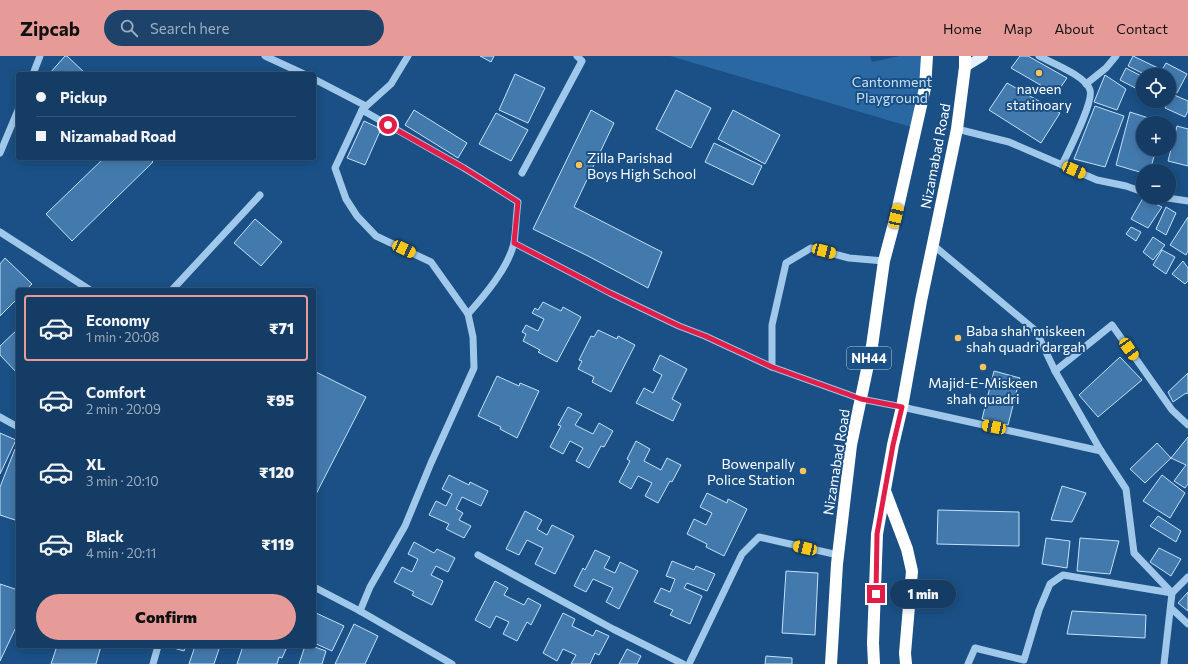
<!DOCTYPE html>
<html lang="en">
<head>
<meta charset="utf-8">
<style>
	:root { --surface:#143c64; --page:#1d436a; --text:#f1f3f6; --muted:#9dadbf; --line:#335678; --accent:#e69b98 }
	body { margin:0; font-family:Commissioner,sans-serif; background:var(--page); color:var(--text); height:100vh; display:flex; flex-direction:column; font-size:15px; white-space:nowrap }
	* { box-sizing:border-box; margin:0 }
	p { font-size:13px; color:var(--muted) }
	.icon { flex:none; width:22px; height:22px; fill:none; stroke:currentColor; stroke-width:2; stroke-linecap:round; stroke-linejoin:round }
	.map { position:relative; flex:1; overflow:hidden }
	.side { position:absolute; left:16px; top:232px; width:300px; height:360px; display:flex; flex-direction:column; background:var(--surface); border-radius:4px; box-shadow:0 2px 10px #0003,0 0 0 1px var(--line) }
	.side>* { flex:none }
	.guide { position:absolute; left:16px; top:16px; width:300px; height:88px; border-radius:4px; box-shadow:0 2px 10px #0003,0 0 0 1px var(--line); display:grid; align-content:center; height:88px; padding:0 20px; background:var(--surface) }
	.fabs { position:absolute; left:1136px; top:12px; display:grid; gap:8px }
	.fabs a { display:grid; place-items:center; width:40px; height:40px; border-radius:50%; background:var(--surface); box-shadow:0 2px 10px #0003,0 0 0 1px var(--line); font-size:20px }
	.end { position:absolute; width:18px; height:18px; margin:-9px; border:5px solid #e11d48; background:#fff; box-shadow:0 0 0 2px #fff }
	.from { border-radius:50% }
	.bubble { position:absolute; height:28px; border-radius:14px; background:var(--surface); box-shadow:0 2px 10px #0003,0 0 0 1px var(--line); font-size:13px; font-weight:800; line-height:28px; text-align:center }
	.car { position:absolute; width:12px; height:24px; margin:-12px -6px; border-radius:5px; box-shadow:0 0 3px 1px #0007; background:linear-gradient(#f5c518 24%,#345 0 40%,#f5c518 0 76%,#345 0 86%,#f5c518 0) }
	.guide b { display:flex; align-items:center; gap:14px; height:38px; font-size:15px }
	.guide b+b { border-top:1px solid var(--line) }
	.guide i { width:10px; height:10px; background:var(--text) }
	ul { padding:7px 0 0; list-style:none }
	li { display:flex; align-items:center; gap:12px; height:66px; margin:0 8px 6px; padding:0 12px; border:2px solid transparent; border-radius:4px }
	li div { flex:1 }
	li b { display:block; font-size:15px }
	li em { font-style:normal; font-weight:800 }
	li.selected { border-color:var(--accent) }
	li>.icon { width:36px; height:36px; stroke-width:1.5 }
	.cta { display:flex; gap:8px; margin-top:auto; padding:8px 20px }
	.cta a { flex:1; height:46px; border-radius:24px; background:var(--accent); color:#111; font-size:16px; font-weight:800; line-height:46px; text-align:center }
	header { display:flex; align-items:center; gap:24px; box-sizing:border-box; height:56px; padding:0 20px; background:var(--accent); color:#111 }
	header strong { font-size:19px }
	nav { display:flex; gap:22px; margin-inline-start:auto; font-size:14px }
	.search { width:280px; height:36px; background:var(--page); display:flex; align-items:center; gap:10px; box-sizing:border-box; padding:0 14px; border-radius:22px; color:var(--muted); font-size:15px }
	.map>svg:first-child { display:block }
	.green { fill:#2968a2 }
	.building { fill:#437aae; stroke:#c5e0f8 }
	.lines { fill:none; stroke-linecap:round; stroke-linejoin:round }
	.minor { stroke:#a0c8eb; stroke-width:7 }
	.major { stroke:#e5f1ff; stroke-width:10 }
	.highway { stroke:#fff; stroke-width:12 }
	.route { stroke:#e11d48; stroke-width:5 }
	.poi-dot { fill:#fdc35d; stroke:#1a5085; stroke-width:1.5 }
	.labels { text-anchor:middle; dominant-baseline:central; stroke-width:4; stroke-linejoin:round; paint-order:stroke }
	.shield { fill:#1a5085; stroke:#bacada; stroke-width:1 }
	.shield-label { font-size:13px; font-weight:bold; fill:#fff }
	.park-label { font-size:14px; fill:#c5e0f8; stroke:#1a5085 }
	.poi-label { font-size:14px; fill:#fff; stroke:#1a5085 }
	.street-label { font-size:14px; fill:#fff; stroke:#1a5085 }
</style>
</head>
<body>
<header>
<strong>Zipcab</strong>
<div class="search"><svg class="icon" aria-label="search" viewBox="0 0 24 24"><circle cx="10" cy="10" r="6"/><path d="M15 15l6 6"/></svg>Search here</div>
<nav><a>Home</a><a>Map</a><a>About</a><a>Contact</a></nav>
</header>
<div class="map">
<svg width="1188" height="608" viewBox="0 0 1188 608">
	<rect width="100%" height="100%" fill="#1a5085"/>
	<polygon class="green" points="670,0 870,0 872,6 899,0 928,0 918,73"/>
	<g class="building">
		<polygon points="65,0 67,0 86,18 52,18 50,17"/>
		<polygon points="480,0 494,0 491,6"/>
		<polygon points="1020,0 1028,0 1067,22 1056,38 1011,12"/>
		<polygon points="1133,0 1158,12 1155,19 1146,19 1128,10"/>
		<polygon points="1166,7 1187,18 1177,37 1169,33 1169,19 1159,19"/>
		<polygon points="1126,12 1143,21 1143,36 1120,24"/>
		<polygon points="515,18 545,32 528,67 499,54"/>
		<polygon points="1105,19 1126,33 1117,54 1094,46"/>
		<polygon points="1007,27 1060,57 1041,87 989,54"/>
		<polygon points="676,34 711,52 691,92 656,73"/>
		<polygon points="1172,38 1188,45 1188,55 1185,61 1165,52"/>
		<polygon points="1095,50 1124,60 1105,111 1074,103"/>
		<polygon points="414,54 467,87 458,102 405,69"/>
		<polygon points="591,54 614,67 574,151 662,196 648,232 588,200 533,173"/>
		<polygon points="733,54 780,79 765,108 718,83"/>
		<polygon points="1130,56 1164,67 1143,67 1143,93 1156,93 1150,115 1143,115 1143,117 1116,109"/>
		<polygon points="496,57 528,74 511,105 479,88"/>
		<polygon points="364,65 381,73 365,109 347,102"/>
		<polygon points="1177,70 1188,73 1188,110 1168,105"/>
		<polygon points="714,87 762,110 753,129 705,106"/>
		<polygon points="104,102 149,102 153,106 72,185 46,158"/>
		<polygon points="1143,142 1162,151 1148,172 1131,163"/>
		<polygon points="1166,151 1176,157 1166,179 1156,173"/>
		<polygon points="1188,161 1188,195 1186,199 1170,189"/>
		<polygon points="255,163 282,186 261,210 234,187"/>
		<polygon points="1131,171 1141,176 1136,185 1126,178"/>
		<polygon points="1153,181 1165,189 1153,204 1143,196"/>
		<polygon points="1162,194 1175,201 1166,218 1153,209"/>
		<polygon points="5,202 32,228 26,234 18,234 18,242 0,260 0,208"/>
		<polygon points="1183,205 1188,212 1188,225 1185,228 1172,218"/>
		<polygon points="543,246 561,255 563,251 581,261 557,306 538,296 540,294 523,285 526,278 522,276 526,269 538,275 544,263 532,257 535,252 538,254"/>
		<polygon points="18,273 18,318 0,299 0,290"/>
		<polygon points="598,274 617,283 618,280 635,289 611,336 592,326 594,321 578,313 582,305 579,304 591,280 594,281"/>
		<polygon points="660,299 687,313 672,343 681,348 673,365 636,347 644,332 653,337 662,319 653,314"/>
		<polygon points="1120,301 1142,324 1098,361 1079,339"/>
		<polygon points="314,315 366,341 314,442"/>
		<polygon points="994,315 1020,322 1008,369 982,363"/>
		<polygon points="1188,317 1188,338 1186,337 1173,346 1168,336"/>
		<polygon points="497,320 519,330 520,327 539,335 517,382 500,373 501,371 478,360"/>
		<polygon points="568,351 582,358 575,369 593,378 599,367 613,375 604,391 601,390 589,412 576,405 583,392 570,385 563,398 550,391 561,370 558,369"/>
		<polygon points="0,377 16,384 0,418"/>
		<polygon points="1188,381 1188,428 1185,432 1174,425 1186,409 1171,402"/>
		<polygon points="636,385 650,393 644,405 661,414 667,402 681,409 672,426 670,425 658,447 645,440 652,427 638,420 631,433 619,426 630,405 627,403"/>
		<polygon points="1157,387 1171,402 1145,427 1130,413"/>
		<polygon points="15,393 18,394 18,465 0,459 0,431"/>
		<polygon points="449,419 469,429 470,426 488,435 481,450 462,441 456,453 463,457 459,464 471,470 464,482 446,473 449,468 429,459 436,445 446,450 452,438 442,433"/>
		<polygon points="1162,419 1185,437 1170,462 1143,445"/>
		<polygon points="1062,430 1086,437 1072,466 1051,464"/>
		<polygon points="707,437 727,447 728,443 747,453 724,500 706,491 707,488 687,478 694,463 706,469 712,457 700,451"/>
		<polygon points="938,454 1019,456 1019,490 937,488"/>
		<polygon points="525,455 542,464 537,473 547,479 552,469 574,480 555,518 535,508 543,492 527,484 519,499 506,493"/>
		<polygon points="1158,460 1181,475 1176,486 1150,470"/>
		<polygon points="1046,482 1070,485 1067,512 1042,508"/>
		<polygon points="1080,482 1119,485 1110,518 1077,515"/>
		<polygon points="414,486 434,497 437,493 455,502 448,516 436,510 431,519 443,525 432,549 412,539 414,536 394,526 402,511 412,516 418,503 408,498"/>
		<polygon points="1159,492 1181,503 1171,520 1150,506"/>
		<polygon points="595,494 610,501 604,512 615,517 620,506 638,515 619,553 606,546 613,532 593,523 586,536 574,530 583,512 585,514"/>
		<polygon points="672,505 694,514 696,510 715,518 707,535 687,527 684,532 702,540 690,568 670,559 673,554 654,546 661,532 670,536 675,523 666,520"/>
		<polygon points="786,515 818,517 815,579 782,577"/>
		<polygon points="495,525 508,532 504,539 524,549 528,542 541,549 531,569 527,566 517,585 503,578 509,566 496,560 490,572 475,564"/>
		<polygon points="0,528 18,534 18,567 0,605"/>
		<polygon points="1188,536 1188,555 1178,547"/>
		<polygon points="1072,555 1146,559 1145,582 1067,578"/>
		<polygon points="314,556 344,570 332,595 314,587"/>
		<polygon points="563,557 575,563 572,570 593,580 596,574 609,580 599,599 595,597 590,608 571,608 576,599 563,593 557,605 543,597"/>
		<polygon points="354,568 378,580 365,608 335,608"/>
		<polygon points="57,590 101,590 96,608 51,608"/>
		<polygon points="167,590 186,590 184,595"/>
		<polygon points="195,590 220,590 214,608 189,608"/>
		<polygon points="243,590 276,590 286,593 282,602 279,601 277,608 237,608"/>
		<polygon points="305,590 312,590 326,595 322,608 299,608"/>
		<polygon points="627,593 641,600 637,608 619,608"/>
		<polygon points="766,600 792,602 792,608 765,608"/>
	</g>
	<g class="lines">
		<g class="minor">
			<polyline points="265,0 304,18"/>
			<path d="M1039,0C1052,7 1086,20 1090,34C1094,46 1068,96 1062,109"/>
			<polyline points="33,18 40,0"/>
			<polyline points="314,23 366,50"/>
			<polyline points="1086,28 1106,12 1116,0"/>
			<path d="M362,54L464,112L518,146C516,160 516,174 514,187C508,212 485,239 468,258"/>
			<polyline points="957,73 1009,86 1097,124 1126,130 1143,136"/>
			<polyline points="0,97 18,54"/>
			<polyline points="522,117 582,5 577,0"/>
			<polyline points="1161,141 1188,145"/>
			<polyline points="0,176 90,234"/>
			<polyline points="514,187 610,237 679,270 705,280 772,311 861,343 902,351 1101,395"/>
			<polyline points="933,189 1036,275 1055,315 1101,395 1126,433 1134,497 1172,537 1164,608"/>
			<polyline points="172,234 260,139"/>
			<polyline points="772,311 772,269 786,207 811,192 849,202 884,205"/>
			<polyline points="1055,315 1112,269 1172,354 1188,369"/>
			<polyline points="0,361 18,371"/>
			<polyline points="478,499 613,573 683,608"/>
			<polyline points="314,531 360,555 452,608"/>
			<polyline points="1171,552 1188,568"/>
			<polyline points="360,555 370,531 405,470 431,407 474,312 473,281 468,258 431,206 376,180 357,160 346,143 335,112 362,54 391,28 408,0"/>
			<polyline points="153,608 158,590"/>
			<polyline points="689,608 742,498 759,481 838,499"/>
			<polyline points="968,608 975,592 1024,604 1039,554 1050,528 1063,519 1172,537 1188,521"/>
		</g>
		<polyline class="major" points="965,11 983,0"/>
		<g class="highway">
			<polyline points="885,435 907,493 912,515 905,597 906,608"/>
			<polyline points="831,608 837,508 851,389 872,290 884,205 896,160 925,32 927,0"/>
			<polyline points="874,608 873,587 877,478 893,389 902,351 921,245 957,73 965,11 965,0"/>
		</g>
	</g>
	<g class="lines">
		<polyline class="route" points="388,69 464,112 518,146 514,187 610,237 679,270 705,280 772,311 861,343 902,351 893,389 877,478 876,538"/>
	</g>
	<g class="poi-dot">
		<circle cx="1039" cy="17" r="4"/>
		<circle cx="579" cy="109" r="4"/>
		<circle cx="958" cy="282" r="4"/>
		<circle cx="983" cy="311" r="4"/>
		<circle cx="803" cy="415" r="4"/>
	</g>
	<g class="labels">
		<rect class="shield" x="847" y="291" width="44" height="22" rx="3"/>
		<g class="shield-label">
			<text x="869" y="302">NH44</text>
		</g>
		<g class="park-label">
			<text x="892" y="25">Cantonment<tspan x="892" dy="16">Playground</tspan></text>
		</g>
		<g class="poi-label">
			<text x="1039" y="32">naveen<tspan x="1039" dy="16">statinoary</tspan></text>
			<text x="587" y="101" text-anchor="start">Zilla Parishad<tspan x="587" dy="16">Boys High School</tspan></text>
			<text x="966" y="274" text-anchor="start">Baba shah miskeen<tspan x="966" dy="16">shah quadri dargah</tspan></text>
			<text x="983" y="326">Majid-E-Miskeen<tspan x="983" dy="16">shah quadri</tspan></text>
			<text x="795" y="407" text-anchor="end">Bowenpally<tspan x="795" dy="16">Police Station</tspan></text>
		</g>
		<g class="street-label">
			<text transform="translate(935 100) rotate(-79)">Nizamabad Road</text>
			<text transform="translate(836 406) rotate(-81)">Nizamabad Road</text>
		</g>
	</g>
</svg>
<div class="fabs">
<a><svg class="icon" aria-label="locate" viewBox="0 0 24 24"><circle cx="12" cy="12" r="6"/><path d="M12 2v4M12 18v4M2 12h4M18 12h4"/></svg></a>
<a>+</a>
<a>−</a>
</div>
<i class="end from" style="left:388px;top:69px"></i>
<i class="end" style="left:876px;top:538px"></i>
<div class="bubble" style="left:890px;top:524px;width:66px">1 min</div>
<i class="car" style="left:1074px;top:114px;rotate:113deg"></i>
<i class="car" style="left:896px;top:160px;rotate:13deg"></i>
<i class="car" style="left:404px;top:193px;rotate:115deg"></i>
<i class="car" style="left:824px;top:195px;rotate:105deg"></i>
<i class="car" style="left:1129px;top:293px;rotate:145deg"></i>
<i class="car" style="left:994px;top:371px;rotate:282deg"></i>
<i class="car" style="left:805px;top:492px;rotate:283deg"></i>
<div class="guide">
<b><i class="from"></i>Pickup</b>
<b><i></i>Nizamabad Road</b>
</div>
<section class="side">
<ul>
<li class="selected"><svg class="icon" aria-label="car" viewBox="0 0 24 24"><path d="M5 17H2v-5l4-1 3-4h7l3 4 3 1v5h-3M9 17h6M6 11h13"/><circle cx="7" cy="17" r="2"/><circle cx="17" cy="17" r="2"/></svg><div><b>Economy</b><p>1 min · 20:08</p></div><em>₹71</em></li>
<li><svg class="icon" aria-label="car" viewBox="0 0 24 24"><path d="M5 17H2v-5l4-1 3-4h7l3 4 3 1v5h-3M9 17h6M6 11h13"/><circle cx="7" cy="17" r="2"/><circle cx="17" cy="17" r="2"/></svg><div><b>Comfort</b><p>2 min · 20:09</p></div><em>₹95</em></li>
<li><svg class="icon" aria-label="car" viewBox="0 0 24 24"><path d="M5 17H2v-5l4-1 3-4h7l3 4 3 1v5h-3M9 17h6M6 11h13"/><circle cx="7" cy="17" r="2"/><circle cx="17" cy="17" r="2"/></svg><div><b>XL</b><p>3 min · 20:10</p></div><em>₹120</em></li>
<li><svg class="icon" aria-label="car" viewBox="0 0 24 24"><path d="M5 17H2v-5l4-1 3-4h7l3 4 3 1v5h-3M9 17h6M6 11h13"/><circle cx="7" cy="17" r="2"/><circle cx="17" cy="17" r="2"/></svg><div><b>Black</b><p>4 min · 20:11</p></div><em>₹119</em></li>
</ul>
<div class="cta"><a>Confirm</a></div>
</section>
</div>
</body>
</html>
